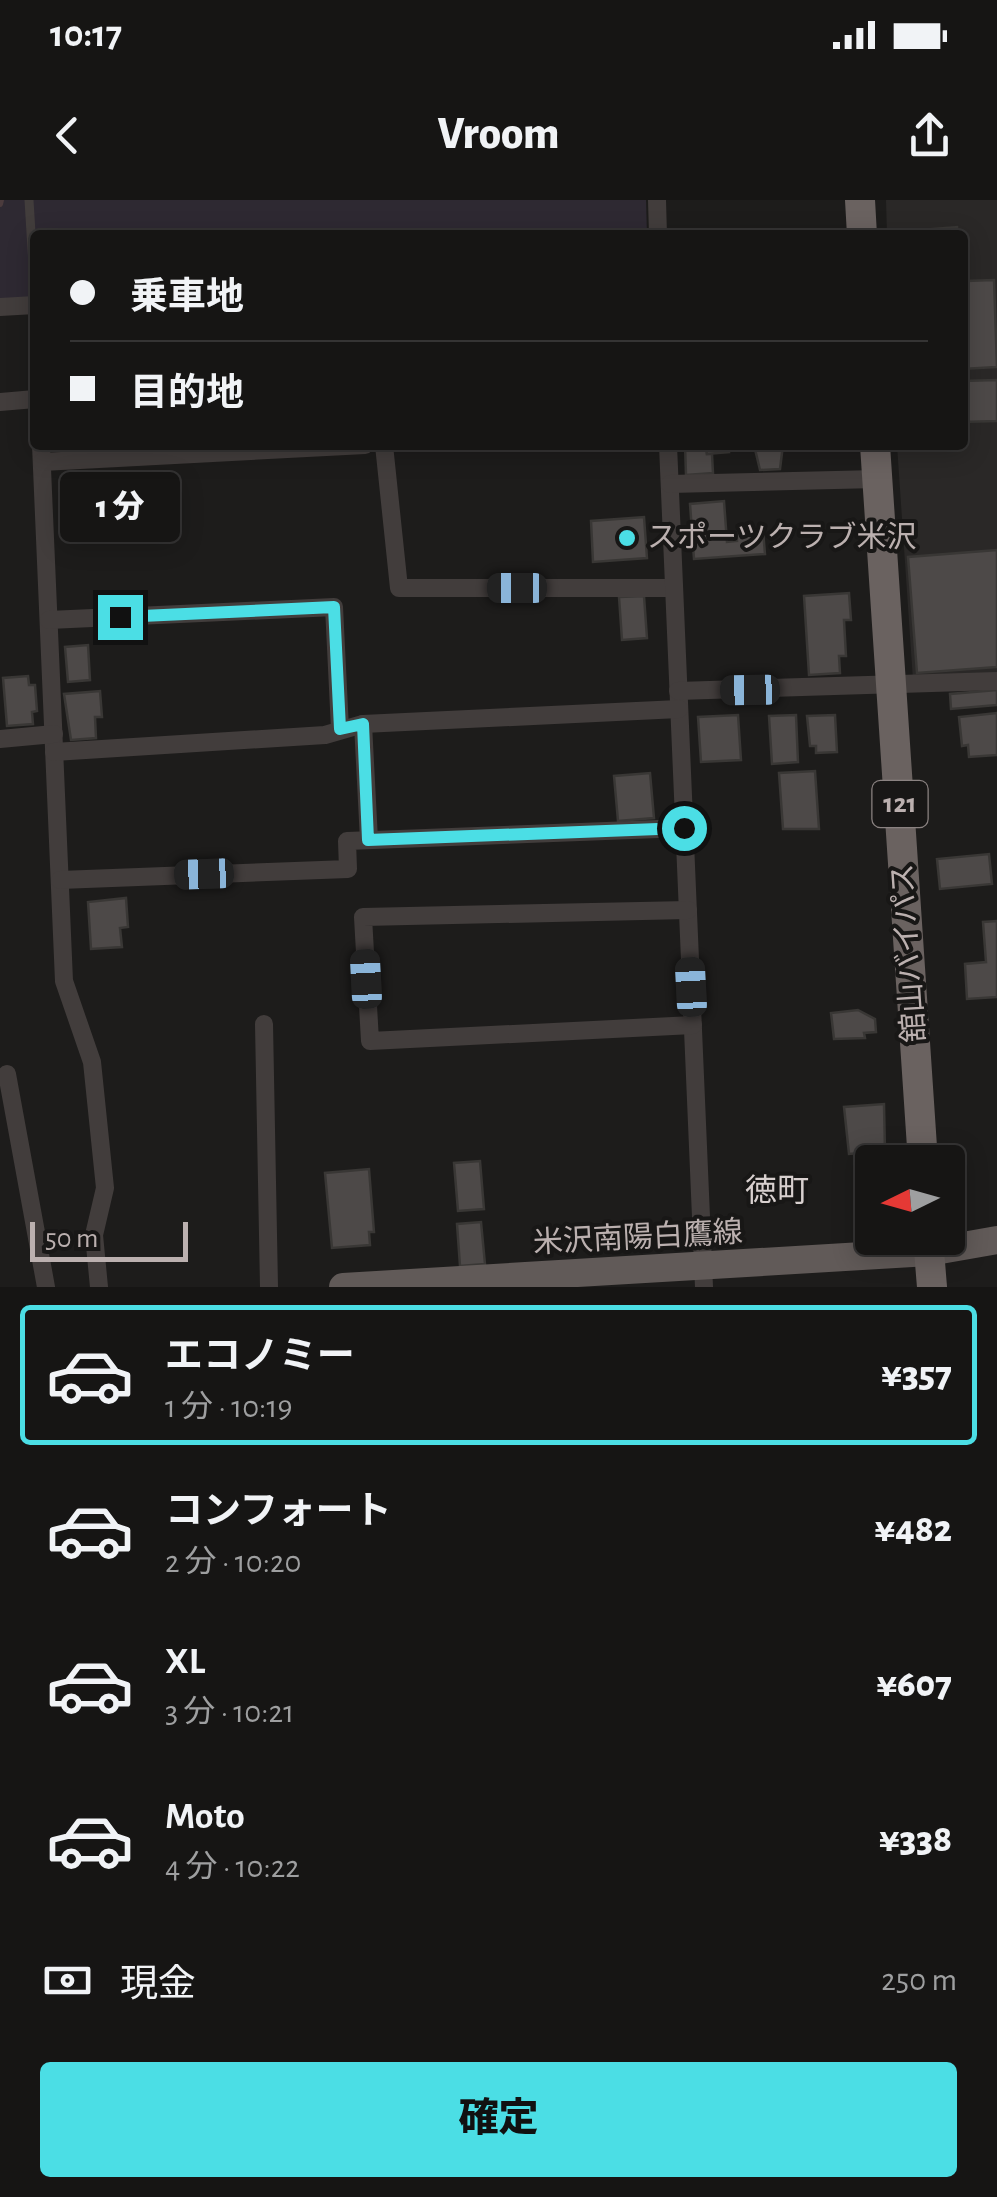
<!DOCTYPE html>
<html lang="ja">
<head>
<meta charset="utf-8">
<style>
	:root { --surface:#161514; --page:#1f1e1d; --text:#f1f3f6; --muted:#9e9fa0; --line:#353434; --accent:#4bdee5 }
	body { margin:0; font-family:"Alegreya Sans","Noto Sans JP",sans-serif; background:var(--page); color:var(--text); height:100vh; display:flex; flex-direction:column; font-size:38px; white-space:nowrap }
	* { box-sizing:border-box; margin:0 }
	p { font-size:32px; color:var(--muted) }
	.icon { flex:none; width:55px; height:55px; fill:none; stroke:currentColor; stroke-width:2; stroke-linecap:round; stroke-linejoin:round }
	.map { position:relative; height:1087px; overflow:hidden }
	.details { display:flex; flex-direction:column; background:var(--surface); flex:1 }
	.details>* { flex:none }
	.banner { position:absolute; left:30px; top:30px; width:938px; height:220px; border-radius:10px; box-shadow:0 5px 25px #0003,0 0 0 2px var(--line); display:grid; align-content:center; height:220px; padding:0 40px; background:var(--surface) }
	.needle { width:65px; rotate:265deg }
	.controls { position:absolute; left:855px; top:945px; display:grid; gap:20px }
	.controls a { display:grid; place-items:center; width:110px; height:110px; border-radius:10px; background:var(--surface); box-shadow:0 5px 25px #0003,0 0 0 2px var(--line); font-size:50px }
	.scale { position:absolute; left:30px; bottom:25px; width:158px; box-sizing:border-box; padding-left:10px; border:5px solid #bbb0af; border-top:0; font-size:28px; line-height:35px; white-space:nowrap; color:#bbb0af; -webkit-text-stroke:8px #181716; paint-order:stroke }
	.end { position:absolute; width:45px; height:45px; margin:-22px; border:12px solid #4bdee5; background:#111; box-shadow:0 0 0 5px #111 }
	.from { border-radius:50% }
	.bubble { position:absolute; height:70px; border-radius:10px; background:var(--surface); box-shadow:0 5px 25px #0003,0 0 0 2px var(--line); font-size:32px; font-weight:800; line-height:70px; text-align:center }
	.car { position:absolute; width:30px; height:60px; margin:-30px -15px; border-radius:12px; box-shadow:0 0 8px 2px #0007; background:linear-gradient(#222 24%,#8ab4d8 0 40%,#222 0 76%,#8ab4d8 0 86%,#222 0) }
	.banner b { display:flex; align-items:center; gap:35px; height:95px; font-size:38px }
	.banner b+b { border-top:2px solid var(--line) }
	.banner i { width:25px; height:25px; background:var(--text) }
	ul { padding:18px 0 0; list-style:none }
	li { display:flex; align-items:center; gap:30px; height:140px; margin:0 20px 15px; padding:0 20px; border:5px solid transparent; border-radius:10px }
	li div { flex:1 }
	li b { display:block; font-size:38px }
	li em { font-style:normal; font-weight:800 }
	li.on { border-color:var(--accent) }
	li>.icon { width:90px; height:90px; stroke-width:1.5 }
	.pay { display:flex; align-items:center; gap:25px; height:110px; padding:0 40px; font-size:38px }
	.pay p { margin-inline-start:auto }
	.cta { display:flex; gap:20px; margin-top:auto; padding:20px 40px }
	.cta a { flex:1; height:115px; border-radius:10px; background:var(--accent); color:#111; font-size:40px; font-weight:800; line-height:115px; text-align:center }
	.status { display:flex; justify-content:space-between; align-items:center; height:70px; padding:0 50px; background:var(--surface); direction:ltr }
	.status svg { height:28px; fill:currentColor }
	header { display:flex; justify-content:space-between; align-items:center; height:130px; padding:0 40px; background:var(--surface); font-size:45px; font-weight:800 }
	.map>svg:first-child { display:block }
	.built { fill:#2a2827 }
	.green { fill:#2e2932 }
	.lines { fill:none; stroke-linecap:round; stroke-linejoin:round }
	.stream { stroke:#4b3b3d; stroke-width:6 }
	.building { fill:#4d4948; stroke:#393735; stroke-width:2.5 }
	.service { stroke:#423d3c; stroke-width:9 }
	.minor { stroke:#423d3c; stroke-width:18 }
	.primary { stroke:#615a58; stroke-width:28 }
	.trunk { stroke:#6a6260; stroke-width:30 }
	.route { stroke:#4bdee5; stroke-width:12 }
	.poi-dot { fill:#4bdee5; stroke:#181716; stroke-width:4 }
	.labels { text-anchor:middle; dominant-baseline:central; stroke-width:8; stroke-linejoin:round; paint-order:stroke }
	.shield { fill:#181716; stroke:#8a8281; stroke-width:2.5 }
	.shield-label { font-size:28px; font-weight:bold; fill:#bbb0af }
	.poi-label { font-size:30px; fill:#bbb0af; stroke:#181716; text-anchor:start }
	.street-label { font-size:30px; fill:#bbb0af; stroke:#181716 }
	.neighbourhood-label { font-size:32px; fill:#d8d0cf; stroke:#181716 }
</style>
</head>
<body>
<div class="status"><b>10:17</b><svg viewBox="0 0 49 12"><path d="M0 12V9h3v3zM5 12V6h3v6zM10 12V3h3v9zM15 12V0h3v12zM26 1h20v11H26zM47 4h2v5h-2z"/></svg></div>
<header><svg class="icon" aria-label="back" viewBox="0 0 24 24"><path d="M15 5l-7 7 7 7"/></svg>Vroom<svg class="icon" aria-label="share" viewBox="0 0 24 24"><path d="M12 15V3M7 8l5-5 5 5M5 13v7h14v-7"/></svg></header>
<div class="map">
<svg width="997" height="1087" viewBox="0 0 997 1087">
	<rect width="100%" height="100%" fill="#1d1c1b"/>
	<polygon class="built" points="886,0 997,0 997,475 913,480 897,245 962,245 962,35 887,35"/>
	<polygon class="green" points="0,0 646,0 647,35 35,35 35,98 0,100"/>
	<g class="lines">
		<polyline class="stream" points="0,4 1,0"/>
	</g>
	<g class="building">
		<polygon points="957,27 957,35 896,35 896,32"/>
		<polygon points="994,80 997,167 962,169 962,140 968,139 965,81"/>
		<polygon points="997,180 997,221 962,222 962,181"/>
		<polygon points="685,245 706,245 707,254 712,254 713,273 686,275"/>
		<polygon points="706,245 728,245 729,252 707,254"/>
		<polygon points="754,245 783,245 780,269 760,270"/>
		<polygon points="724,301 727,342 737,341 736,332 763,330 765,354 694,359 690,304"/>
		<polygon points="644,317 647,358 593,362 591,321"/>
		<polygon points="997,350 997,467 917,473 908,357"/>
		<polygon points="849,393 851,420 844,420 846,456 839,456 840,473 809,475 804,396"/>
		<polygon points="644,396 647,438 622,440 619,397"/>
		<polygon points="88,445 90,480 68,482 65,447"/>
		<polygon points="28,476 29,485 35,485 37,511 32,512 33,524 7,526 3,478"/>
		<polygon points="997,490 997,505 951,509 950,494"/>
		<polygon points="100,491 102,517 95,517 96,538 71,540 64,494"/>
		<polygon points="997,513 997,555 969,557 968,545 962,546 959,517"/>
		<polygon points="738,515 741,560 701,562 698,517"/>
		<polygon points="796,515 798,562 772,564 769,516"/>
		<polygon points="835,515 837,552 816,553 816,546 810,546 807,516"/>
		<polygon points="815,571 819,629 783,629 779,573"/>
		<polygon points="650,573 654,618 618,621 614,576"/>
		<polygon points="989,654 992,684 940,689 937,659"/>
		<polygon points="126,698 128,727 120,728 122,747 91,749 88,702"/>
		<polygon points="997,721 997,797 967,799 965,764 986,762 983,722"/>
		<polygon points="858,810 875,819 876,832 864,833 865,838 834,839 831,813"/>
		<polygon points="884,904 885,951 849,954 844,907"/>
		<polygon points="480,961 484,1009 458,1011 454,963"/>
		<polygon points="369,969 374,1032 369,1032 370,1045 332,1048 325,973"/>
		<polygon points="856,971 870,971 872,977 872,1034 861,1035 860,1023 856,1023"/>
		<polygon points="481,1022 485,1064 460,1066 457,1024"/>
	</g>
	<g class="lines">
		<polyline class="service" points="29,0 35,98"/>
		<g class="minor">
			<polyline points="657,0 658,35"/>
			<polyline points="0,107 35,105"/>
			<polyline points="0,202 35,199"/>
			<polyline points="41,245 64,781 92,862 105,988 94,1035 99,1087"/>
			<polyline points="384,245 399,388 674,388"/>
			<polyline points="668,245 704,1087"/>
			<polyline points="42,262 365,245"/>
			<polyline points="670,284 877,279"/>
			<polyline points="49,420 334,407 340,529"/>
			<polyline points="678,491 997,481"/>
			<polyline points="363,524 369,640"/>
			<polyline points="0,539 54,534"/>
			<polyline points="54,552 325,535 363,524 679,509"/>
			<polyline points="60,680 348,669 347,641 684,628"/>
			<polyline points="688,710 363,717 370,841 693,825"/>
			<polyline points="264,824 269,1087"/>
			<polyline points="7,874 46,1087"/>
		</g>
		<polyline class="primary" points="343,1087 929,1052 997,1040"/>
		<g class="trunk">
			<polyline points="860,0 862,35"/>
			<polyline points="875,245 923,962"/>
			<polyline points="928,1038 932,1087"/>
		</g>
	</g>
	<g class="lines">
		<polyline class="route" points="120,417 334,407 340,529 363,524 368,640 684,628"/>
	</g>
	<circle class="poi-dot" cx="627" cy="338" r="10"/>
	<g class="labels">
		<rect class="shield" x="872.5" y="581" width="55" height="46" rx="8"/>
		<g class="shield-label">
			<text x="900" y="604">121</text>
		</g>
		<g class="poi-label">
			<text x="647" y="338">スポーツクラブ米沢</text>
		</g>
		<g class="street-label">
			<text transform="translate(909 753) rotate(-94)">舘山バイパス</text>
			<text transform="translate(638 1038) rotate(-3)">米沢南陽白鷹線</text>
		</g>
		<g class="neighbourhood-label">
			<text x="777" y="991">徳町</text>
		</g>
	</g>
</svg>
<div class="controls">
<a><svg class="needle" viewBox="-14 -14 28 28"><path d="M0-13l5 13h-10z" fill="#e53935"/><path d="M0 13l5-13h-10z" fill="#9e9fa0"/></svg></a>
</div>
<div class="scale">50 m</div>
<i class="end from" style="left:684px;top:628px"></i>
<i class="end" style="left:120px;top:417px"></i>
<div class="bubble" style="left:60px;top:272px;width:120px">1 分</div>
<i class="car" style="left:517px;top:388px;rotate:270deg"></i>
<i class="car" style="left:750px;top:490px;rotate:269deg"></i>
<i class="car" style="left:204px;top:674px;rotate:268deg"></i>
<i class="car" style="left:366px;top:779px;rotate:357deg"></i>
<i class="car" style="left:691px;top:787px;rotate:357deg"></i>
<div class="banner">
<b><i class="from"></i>乗車地</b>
<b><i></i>目的地</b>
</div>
</div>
<section class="details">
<ul>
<li class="on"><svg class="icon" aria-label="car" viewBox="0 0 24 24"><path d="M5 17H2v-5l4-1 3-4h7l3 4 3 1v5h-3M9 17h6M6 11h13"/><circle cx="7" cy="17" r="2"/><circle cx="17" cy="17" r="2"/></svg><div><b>エコノミー</b><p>1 分 · 10:19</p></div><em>¥357</em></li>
<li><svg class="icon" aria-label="car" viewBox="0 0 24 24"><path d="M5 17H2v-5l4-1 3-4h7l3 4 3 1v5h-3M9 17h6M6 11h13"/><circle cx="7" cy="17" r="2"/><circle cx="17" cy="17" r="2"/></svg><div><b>コンフォート</b><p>2 分 · 10:20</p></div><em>¥482</em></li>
<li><svg class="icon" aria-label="car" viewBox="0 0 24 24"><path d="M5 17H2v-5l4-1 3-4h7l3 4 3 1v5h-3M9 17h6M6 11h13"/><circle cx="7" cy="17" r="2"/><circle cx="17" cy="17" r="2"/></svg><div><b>XL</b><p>3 分 · 10:21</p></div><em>¥607</em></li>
<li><svg class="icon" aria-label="car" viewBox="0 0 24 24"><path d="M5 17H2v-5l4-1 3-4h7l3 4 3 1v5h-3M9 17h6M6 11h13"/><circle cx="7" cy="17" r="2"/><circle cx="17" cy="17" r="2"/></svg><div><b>Moto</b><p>4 分 · 10:22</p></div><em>¥338</em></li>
</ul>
<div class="pay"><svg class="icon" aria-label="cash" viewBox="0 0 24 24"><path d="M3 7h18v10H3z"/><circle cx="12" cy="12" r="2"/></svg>現金<p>250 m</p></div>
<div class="cta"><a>確定</a></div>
</section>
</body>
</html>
